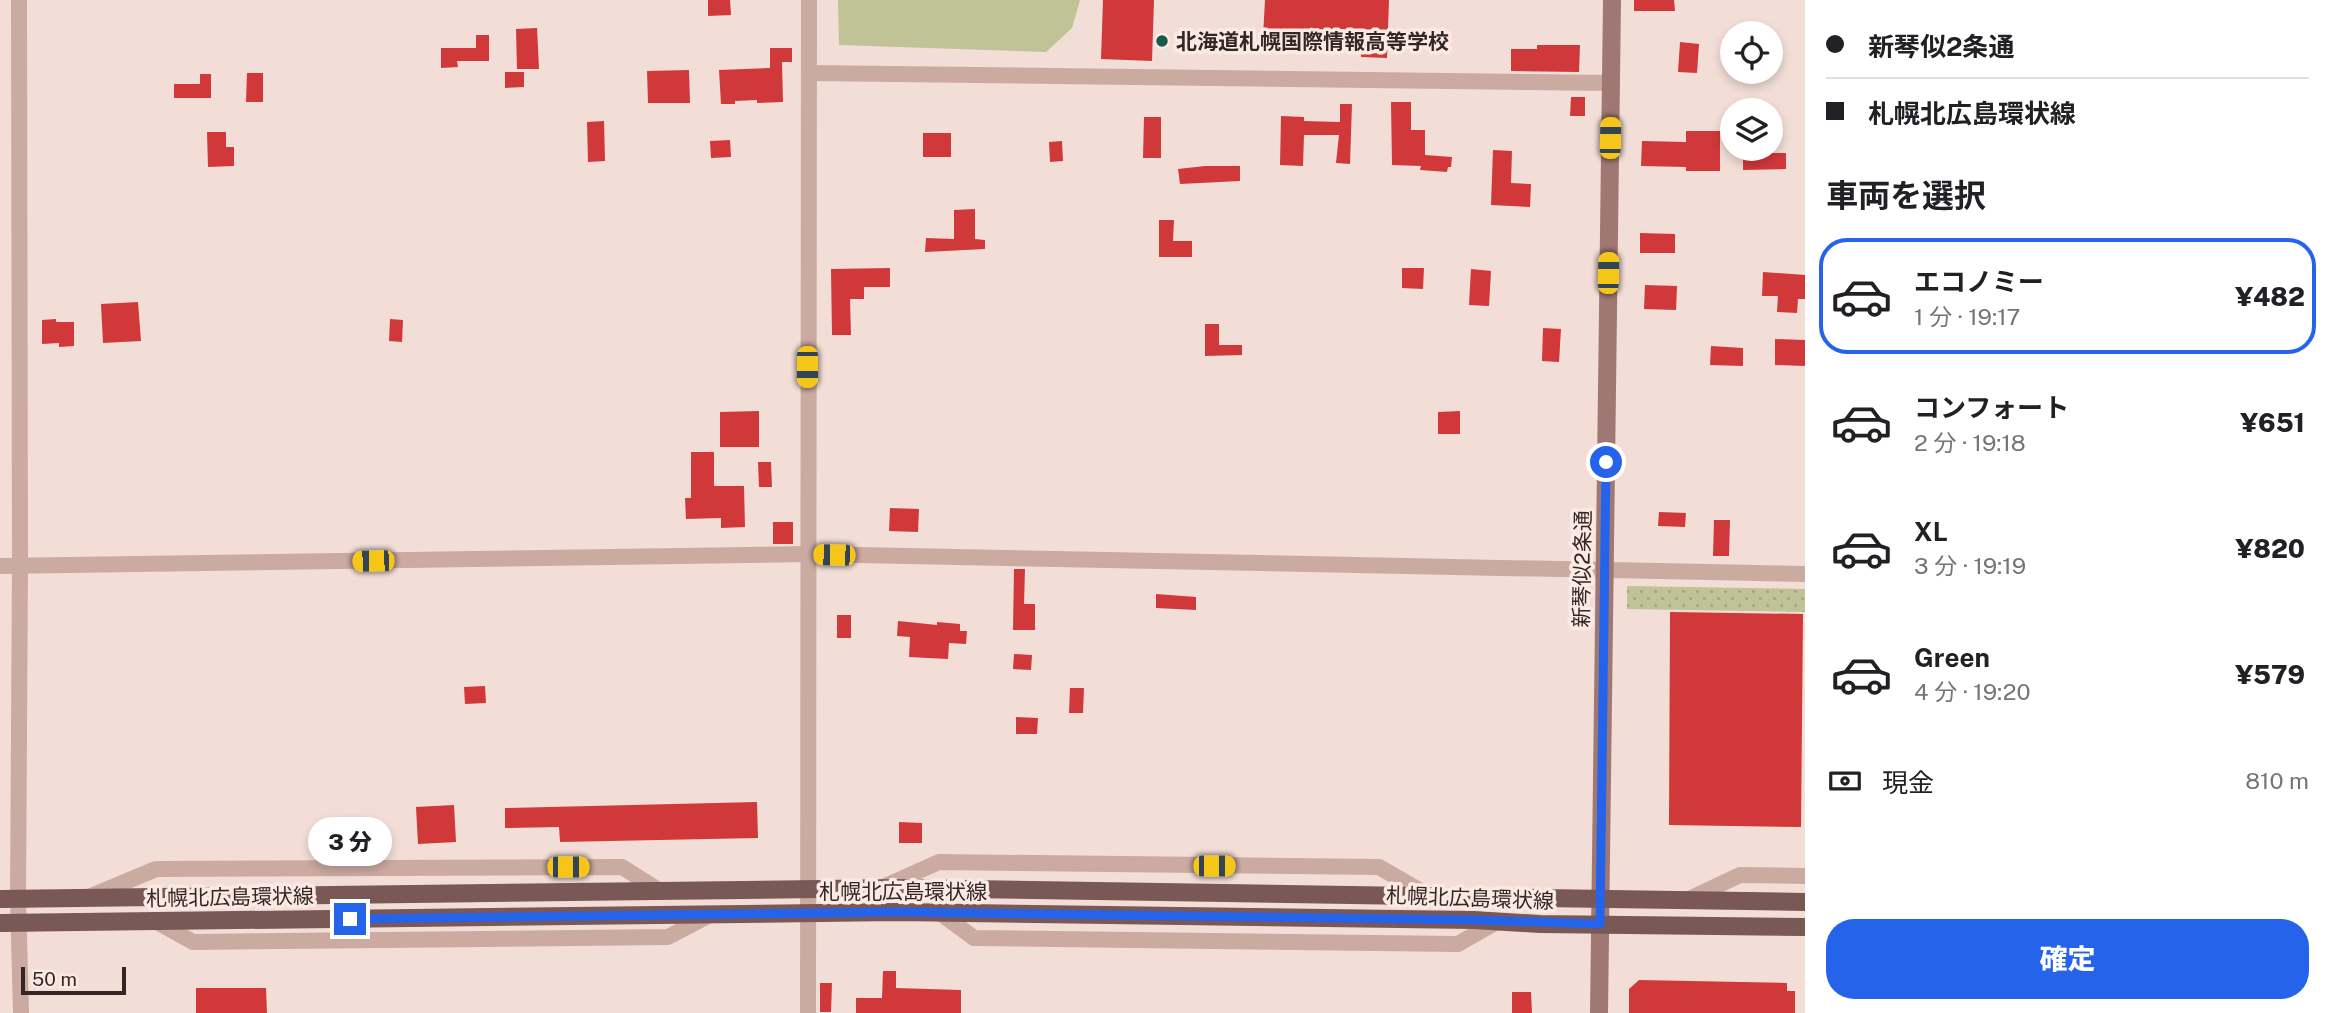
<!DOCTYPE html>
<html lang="ja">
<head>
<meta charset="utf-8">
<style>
	:root { --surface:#fff; --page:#f2f2f2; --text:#202124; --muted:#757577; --line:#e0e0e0; --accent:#2563eb }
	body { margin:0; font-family:"Public Sans","Noto Sans JP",sans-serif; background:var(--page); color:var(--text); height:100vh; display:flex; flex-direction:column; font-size:26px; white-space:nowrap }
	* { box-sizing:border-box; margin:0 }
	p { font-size:23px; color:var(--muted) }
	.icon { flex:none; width:38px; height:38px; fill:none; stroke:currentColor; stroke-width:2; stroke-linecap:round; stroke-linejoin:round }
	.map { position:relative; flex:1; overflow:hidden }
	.details { display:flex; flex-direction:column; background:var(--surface); width:525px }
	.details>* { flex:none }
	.guide { display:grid; align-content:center; height:154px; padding:0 21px; background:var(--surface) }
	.buttons { position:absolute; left:1720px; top:21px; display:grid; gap:14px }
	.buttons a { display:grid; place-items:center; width:63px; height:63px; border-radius:50%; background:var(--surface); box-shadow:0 4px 10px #0003; font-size:35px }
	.scale { position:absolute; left:21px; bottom:18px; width:105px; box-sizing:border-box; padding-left:7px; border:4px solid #352625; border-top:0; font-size:19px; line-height:24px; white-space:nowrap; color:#352625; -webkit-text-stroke:5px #faeae3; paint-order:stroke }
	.end { position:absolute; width:32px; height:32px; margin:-16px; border:9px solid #2563eb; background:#fff; box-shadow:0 0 0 4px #fff }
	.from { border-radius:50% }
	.bubble { position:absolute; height:49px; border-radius:24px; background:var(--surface); box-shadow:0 4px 10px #0003; font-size:23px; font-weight:800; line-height:49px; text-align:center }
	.car { position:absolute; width:21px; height:42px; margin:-21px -10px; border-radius:9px; box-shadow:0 0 5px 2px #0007; background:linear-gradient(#f5c518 24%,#345 0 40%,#f5c518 0 76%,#345 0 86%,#f5c518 0) }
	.guide b { display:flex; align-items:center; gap:24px; height:66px; font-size:26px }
	.guide b+b { border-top:2px solid var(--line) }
	.guide i { width:18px; height:18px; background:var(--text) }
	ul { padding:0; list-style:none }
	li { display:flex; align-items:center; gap:21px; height:116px; margin:0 14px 10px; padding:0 7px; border:4px solid transparent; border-radius:28px }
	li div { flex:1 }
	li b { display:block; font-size:26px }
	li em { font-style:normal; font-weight:800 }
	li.current { border-color:var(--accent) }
	li>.icon { width:63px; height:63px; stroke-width:1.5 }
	h2 { padding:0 21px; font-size:32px; line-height:84px }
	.pay { display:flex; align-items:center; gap:18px; height:77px; padding:0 21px; font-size:26px }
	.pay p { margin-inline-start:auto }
	.primary-button { display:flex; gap:14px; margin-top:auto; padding:14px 21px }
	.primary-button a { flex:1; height:80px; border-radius:28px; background:var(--accent); color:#fff; font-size:28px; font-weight:800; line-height:80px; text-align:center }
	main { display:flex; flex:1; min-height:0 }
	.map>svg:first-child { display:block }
	.park { fill:url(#park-dots) }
	.garden { fill:#bfc396 }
	.building { fill:#d0383a }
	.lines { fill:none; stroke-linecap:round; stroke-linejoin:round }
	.street { stroke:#cbaaa2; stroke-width:16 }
	.secondary { stroke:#9f7873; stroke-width:18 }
	.primary { stroke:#795855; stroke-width:18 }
	.route { stroke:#2563eb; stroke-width:9 }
	.poi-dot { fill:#185a4d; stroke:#faeae3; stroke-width:2.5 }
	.labels { text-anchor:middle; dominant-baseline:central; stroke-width:7; stroke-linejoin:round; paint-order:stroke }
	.poi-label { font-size:21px; font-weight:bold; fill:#352625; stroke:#faeae3; text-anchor:start }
	.street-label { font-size:21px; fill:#352625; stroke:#faeae3 }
</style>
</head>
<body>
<main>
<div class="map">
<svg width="1805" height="1013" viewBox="0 0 1805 1013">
	<defs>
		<pattern id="park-dots" width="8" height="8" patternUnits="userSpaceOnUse" patternTransform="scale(1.75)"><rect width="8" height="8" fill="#bfc396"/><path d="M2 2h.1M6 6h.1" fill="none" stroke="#a5a781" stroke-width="1.8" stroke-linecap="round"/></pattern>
	</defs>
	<rect width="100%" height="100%" fill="#f3ded7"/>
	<polygon class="park" points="1627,586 1805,589 1805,612 1627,609"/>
	<polygon class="garden" points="838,0 1080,0 1072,28 1046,52 839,45"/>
	<g class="building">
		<polygon points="708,0 730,0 731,15 708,16"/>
		<polygon points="1103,0 1154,0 1152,61 1101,59"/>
		<polygon points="1265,0 1389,0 1387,58 1361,57 1362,38 1263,37"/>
		<polygon points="1634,0 1674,0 1675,11 1634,11"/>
		<polygon points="537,28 539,69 517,69 516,29"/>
		<polygon points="476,35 489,35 489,61 457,61 458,67 441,68 441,48 476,48"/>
		<polygon points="1680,42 1699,44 1697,73 1678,72"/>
		<polygon points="1537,45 1580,45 1579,72 1511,71 1511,49 1537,49"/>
		<polygon points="770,48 792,48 792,62 782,62 783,102 757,103 757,100 735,101 735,104 721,104 719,70 770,68"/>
		<polygon points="689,70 690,103 648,103 647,71"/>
		<polygon points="505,72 524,72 524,87 505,88"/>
		<polygon points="247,73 263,73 263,102 246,102"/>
		<polygon points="200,74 211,74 211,98 174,98 174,84 200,84"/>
		<polygon points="1571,97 1585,97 1585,116 1570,116"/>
		<polygon points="1391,102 1411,102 1411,130 1425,130 1425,155 1452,157 1451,167 1448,167 1447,172 1420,170 1421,166 1392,165"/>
		<polygon points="1340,104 1352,104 1350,164 1336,163 1339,135 1304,135 1303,166 1280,165 1281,116 1304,117 1304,121 1340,122"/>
		<polygon points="1144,117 1161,117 1161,158 1143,158"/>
		<polygon points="604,121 605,161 588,162 587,122"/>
		<polygon points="1686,131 1720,131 1720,171 1686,171 1686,167 1641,166 1642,141 1686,142"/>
		<polygon points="207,132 226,132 226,147 234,147 234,166 208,167"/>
		<rect x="923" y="133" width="28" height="24"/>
		<polygon points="730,140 731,157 711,158 710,141"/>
		<polygon points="1062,141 1063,161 1050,162 1049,142"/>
		<polygon points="1493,150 1512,151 1511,183 1531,184 1530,207 1491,205"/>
		<polygon points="1776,153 1786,153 1786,169 1743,170 1743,154"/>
		<polygon points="1205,166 1240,166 1240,181 1180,184 1178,169"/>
		<polygon points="975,209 975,239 985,240 985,249 925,252 926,238 954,239 954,210"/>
		<polygon points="1159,220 1174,220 1173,241 1192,241 1192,257 1159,257"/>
		<polygon points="1640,233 1675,234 1675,253 1640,253"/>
		<polygon points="890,268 890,287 864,287 864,299 850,299 851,335 832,335 831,269"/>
		<polygon points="1402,268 1424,268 1423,289 1402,288"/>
		<polygon points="1471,269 1491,271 1489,306 1469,305"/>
		<polygon points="1763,272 1805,275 1805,299 1798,299 1797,313 1777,312 1778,296 1762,296"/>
		<polygon points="1645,285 1677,286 1676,310 1644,309"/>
		<polygon points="138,302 141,341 103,343 101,304"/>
		<polygon points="56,319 56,322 74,322 74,346 59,347 59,343 42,344 42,320"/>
		<polygon points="390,319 403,320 402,342 389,341"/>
		<polygon points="1205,324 1219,324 1219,345 1242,345 1242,355 1205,356"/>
		<polygon points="1543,328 1561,329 1559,362 1542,361"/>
		<polygon points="1775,339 1805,340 1805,366 1775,365"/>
		<polygon points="1711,346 1743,348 1743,366 1710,365"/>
		<polygon points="759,411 759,447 720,447 720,412"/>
		<polygon points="1460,411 1460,434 1438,434 1438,412"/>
		<polygon points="691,452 714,452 714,486 744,486 745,527 721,528 721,518 686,519 685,498 691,498"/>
		<polygon points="758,462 771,462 772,487 759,487"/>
		<polygon points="890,508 919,509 918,532 889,531"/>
		<polygon points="1659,512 1686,513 1685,527 1658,526"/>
		<polygon points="1714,520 1730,520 1729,556 1713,556"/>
		<rect x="773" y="522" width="20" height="22"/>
		<polygon points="1014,569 1025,569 1024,604 1035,604 1035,630 1013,630"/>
		<polygon points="1156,594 1196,597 1196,610 1156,608"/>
		<polygon points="1670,612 1803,614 1801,827 1669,825"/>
		<rect x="837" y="615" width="14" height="23"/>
		<polygon points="898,621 937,625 937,622 960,624 960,631 967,631 966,644 949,643 948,659 909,657 910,637 897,636"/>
		<polygon points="1014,654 1032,655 1031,670 1013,669"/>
		<polygon points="485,686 486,703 465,704 464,687"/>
		<polygon points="1070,688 1084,688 1083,713 1069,713"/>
		<polygon points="1016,717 1038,718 1037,734 1016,734"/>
		<polygon points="757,802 758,838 560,842 559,827 505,828 505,808"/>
		<polygon points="454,805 456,842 418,844 416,807"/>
		<polygon points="899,822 922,823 922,843 899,843"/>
		<polygon points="883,971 896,971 896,988 961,990 961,1013 856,1013 856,998 882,998"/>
		<polygon points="1639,980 1787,983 1787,991 1795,991 1795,1013 1629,1013 1629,989"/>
		<polygon points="820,983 832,983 831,1012 820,1012"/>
		<polygon points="196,988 266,988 267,1013 196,1013"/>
		<polygon points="1512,992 1531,992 1532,1013 1512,1013"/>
	</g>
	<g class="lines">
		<g class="street">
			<polyline points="19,0 20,566 18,899 21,1013"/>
			<polyline points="809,73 1611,83"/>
			<polyline points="0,566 807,554 1805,574"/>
			<polyline points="883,887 939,862 1379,867 1431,897"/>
			<polyline points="89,897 156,869 622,867 660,891"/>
			<polyline points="1687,900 1740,875 1805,876"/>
			<polyline points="940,913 974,938 1458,944 1498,921"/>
			<polyline points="155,921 193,942 668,937 712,914"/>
			<polyline points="808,1013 809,0"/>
		</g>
		<polyline class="secondary" points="1599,1013 1612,0"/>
		<g class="primary">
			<polyline points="0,899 898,888 1805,902"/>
			<polyline points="0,923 898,912 1474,920 1540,924 1805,927"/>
		</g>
	</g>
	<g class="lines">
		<polyline class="route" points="350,919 898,912 1474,920 1600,924 1606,462"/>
	</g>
	<circle class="poi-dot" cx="1162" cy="41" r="7"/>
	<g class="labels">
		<g class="poi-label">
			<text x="1176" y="41">北海道札幌国際情報高等学校</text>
		</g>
		<g class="street-label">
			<text transform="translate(1582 569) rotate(-89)">新琴似2条通</text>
			<text x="903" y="891">札幌北広島環状線</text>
			<text transform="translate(230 897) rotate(-1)">札幌北広島環状線</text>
			<text transform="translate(1470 898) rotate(2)">札幌北広島環状線</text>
		</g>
	</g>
</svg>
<div class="buttons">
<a><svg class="icon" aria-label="locate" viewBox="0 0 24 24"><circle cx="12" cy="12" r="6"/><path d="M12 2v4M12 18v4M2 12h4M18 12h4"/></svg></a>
<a><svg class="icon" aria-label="layers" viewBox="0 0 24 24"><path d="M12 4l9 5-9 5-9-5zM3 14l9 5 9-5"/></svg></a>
</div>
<div class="scale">50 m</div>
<i class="end from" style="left:1606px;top:462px"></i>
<i class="end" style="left:350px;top:919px"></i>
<div class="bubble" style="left:308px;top:817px;width:84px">3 分</div>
<i class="car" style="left:1610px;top:138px;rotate:1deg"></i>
<i class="car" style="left:1608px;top:273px;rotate:1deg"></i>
<i class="car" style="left:807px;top:367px;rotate:180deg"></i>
<i class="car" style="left:834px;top:555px;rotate:271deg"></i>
<i class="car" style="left:373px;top:561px;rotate:269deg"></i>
<i class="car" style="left:1214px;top:866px;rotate:90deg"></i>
<i class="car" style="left:568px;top:867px;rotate:90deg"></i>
</div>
<section class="details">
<div class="guide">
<b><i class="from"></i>新琴似2条通</b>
<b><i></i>札幌北広島環状線</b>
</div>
<h2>車両を選択</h2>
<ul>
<li class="current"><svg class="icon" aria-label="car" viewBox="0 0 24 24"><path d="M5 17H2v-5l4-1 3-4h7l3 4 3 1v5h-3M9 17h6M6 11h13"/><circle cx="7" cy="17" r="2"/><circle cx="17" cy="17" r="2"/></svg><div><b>エコノミー</b><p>1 分 · 19:17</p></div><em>¥482</em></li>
<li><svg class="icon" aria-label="car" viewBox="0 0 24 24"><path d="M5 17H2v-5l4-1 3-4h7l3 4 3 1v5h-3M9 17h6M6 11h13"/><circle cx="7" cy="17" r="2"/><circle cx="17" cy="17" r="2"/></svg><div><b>コンフォート</b><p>2 分 · 19:18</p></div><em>¥651</em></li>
<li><svg class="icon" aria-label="car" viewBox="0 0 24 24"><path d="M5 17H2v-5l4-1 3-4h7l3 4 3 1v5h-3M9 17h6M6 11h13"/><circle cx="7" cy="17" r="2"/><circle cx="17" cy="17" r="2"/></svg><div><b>XL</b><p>3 分 · 19:19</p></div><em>¥820</em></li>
<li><svg class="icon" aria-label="car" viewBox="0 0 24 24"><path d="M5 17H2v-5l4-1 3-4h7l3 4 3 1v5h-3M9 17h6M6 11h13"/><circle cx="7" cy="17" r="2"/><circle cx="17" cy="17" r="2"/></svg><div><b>Green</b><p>4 分 · 19:20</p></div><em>¥579</em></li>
</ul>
<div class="pay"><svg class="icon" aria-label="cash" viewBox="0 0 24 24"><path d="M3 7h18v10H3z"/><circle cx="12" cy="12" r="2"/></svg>現金<p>810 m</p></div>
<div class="primary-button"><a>確定</a></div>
</section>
</main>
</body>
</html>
